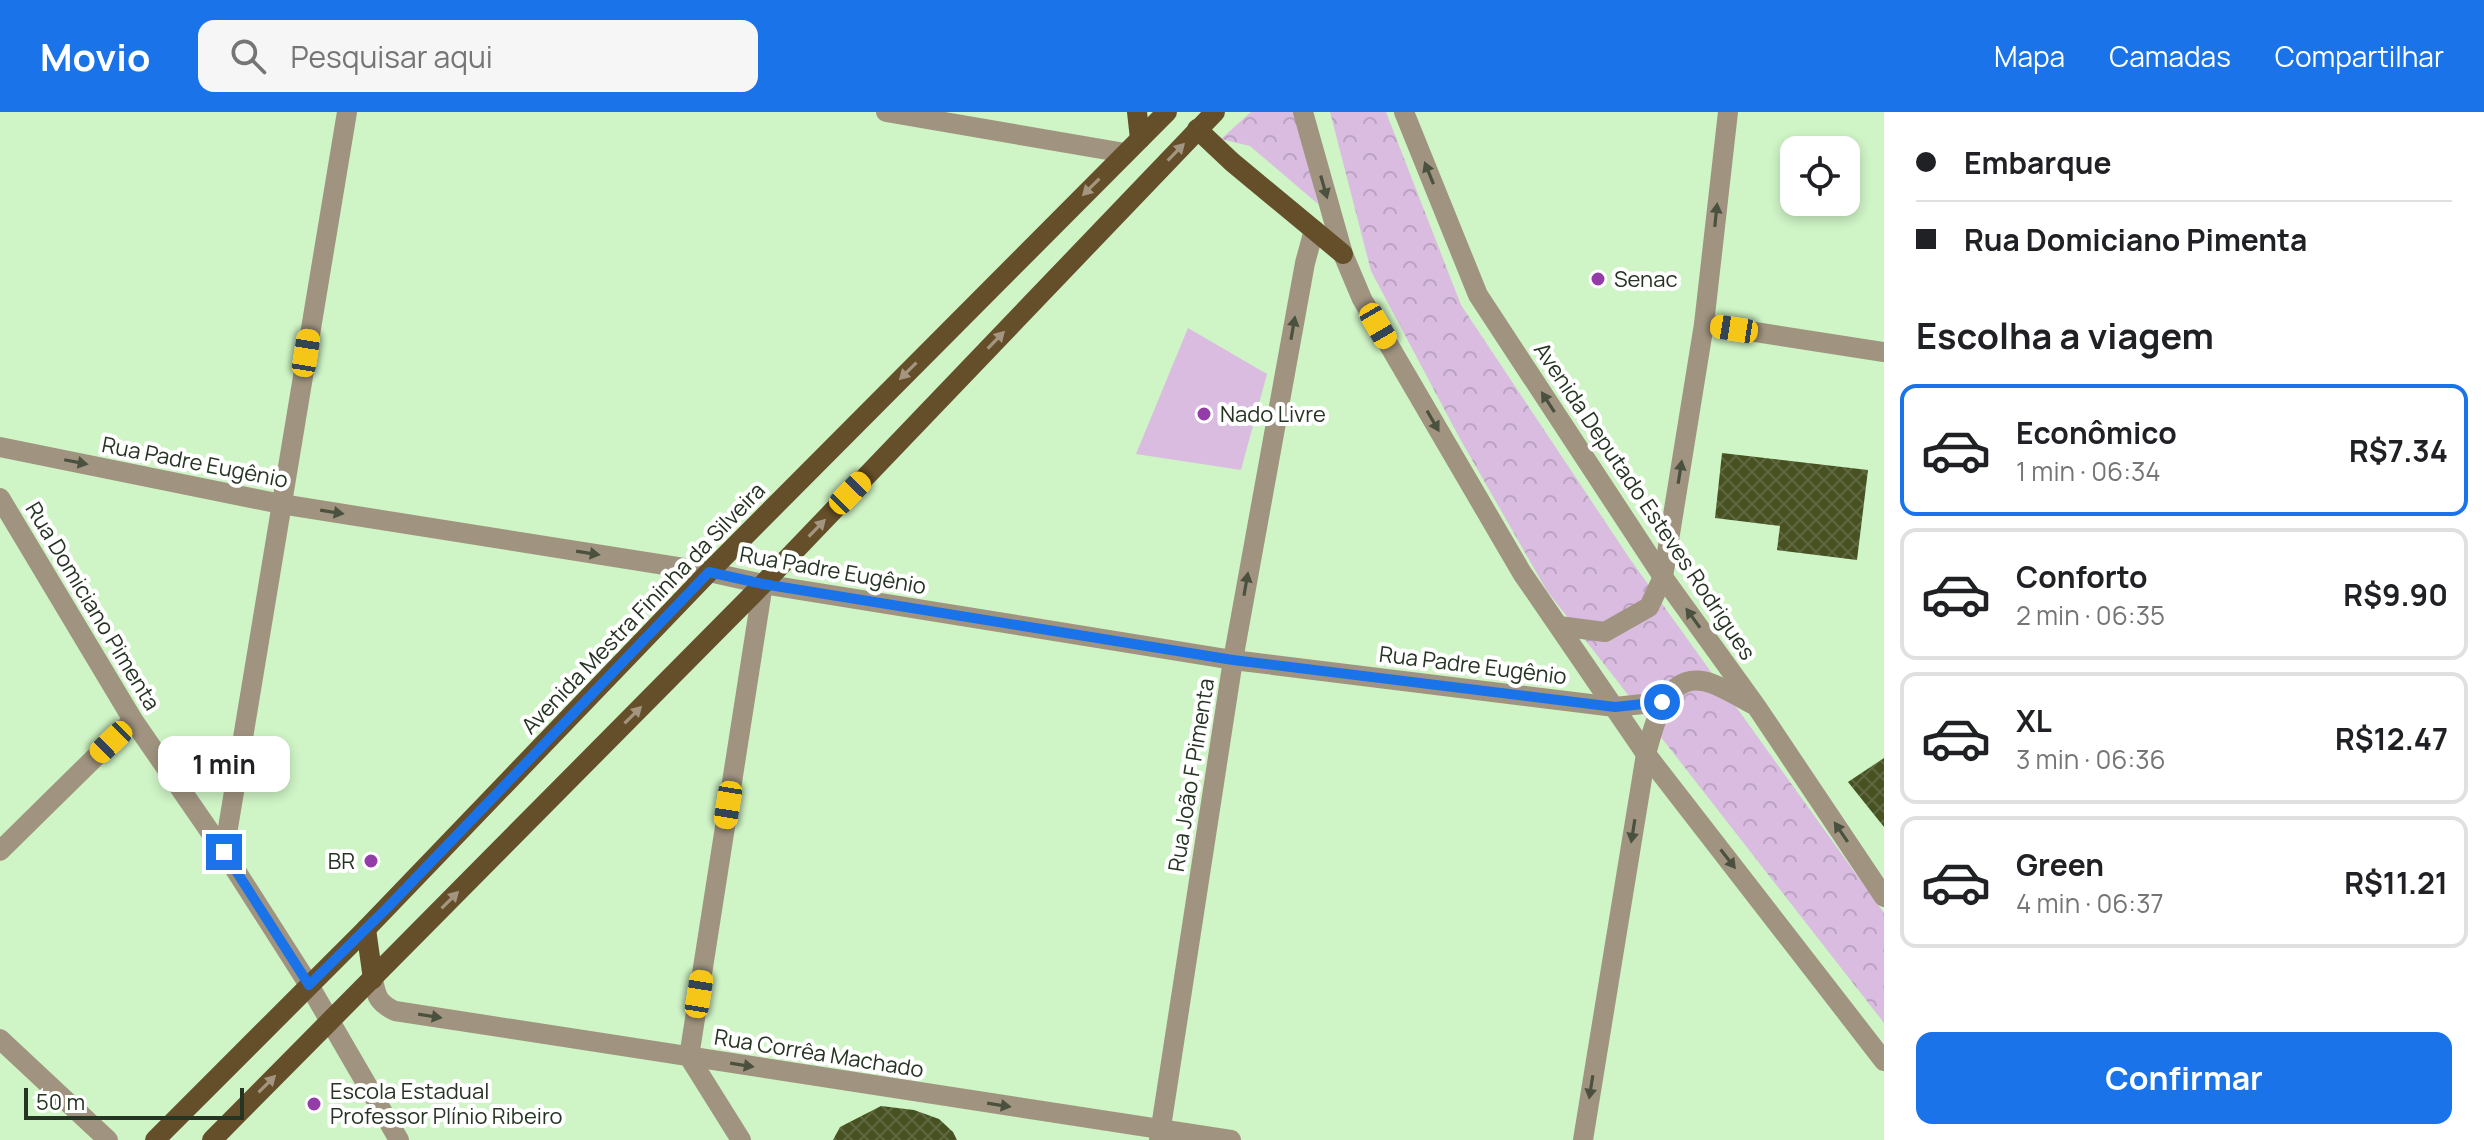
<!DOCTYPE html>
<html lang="pt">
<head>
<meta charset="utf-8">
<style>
	:root { --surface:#fff; --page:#f6f6f6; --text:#202124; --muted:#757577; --line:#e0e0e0; --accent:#1a73e8 }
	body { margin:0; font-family:Manrope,sans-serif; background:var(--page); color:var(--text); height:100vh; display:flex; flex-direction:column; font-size:30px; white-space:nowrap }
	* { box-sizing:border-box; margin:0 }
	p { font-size:26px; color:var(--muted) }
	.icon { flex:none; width:44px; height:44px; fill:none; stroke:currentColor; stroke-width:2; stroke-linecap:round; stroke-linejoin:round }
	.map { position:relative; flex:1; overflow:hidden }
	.sheet { display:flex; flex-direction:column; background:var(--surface); width:600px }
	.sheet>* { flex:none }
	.top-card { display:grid; align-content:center; height:176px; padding:0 32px; background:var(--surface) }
	.buttons { position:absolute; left:1780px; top:24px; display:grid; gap:16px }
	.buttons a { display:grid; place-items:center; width:80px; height:80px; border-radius:16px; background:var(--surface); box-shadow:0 4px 12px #0003; font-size:40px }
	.scale { position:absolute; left:24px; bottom:20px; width:220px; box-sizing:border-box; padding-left:8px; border:4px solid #263423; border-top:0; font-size:22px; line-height:28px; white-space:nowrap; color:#263423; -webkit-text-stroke:6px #fff; paint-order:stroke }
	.end { position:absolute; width:36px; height:36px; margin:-18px; border:10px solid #1a73e8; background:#fff; box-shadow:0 0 0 4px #fff }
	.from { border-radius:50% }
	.bubble { position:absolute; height:56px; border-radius:16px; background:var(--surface); box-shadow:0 4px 12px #0003; font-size:26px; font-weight:700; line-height:56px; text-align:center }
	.car { position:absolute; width:24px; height:48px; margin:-24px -12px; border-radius:10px; box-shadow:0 0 6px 2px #0007; background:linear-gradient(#f5c518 24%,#345 0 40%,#f5c518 0 76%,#345 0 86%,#f5c518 0) }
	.top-card b { display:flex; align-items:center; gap:28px; height:76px; font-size:30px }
	.top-card b+b { border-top:2px solid var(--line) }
	.top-card i { width:20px; height:20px; background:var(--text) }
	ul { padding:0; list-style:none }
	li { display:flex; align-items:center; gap:24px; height:132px; margin:0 16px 12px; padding:0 16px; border:4px solid var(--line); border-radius:16px }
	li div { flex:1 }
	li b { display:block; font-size:30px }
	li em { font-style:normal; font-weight:700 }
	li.current { border-color:var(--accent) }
	li>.icon { width:72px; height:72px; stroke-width:1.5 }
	h2 { padding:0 32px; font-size:36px; line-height:96px }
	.primary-button { display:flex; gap:16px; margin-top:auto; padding:16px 32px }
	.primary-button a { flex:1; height:92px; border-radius:16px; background:var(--accent); color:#fff; font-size:32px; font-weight:700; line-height:92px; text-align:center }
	header { display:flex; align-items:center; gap:48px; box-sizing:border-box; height:112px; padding:0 40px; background:var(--accent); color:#fff }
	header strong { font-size:38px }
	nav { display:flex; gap:44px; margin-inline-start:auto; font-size:28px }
	.search { width:560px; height:72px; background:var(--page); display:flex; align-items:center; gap:20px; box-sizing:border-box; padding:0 28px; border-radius:16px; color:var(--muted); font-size:30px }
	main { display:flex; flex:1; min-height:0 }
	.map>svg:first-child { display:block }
	.green { fill:#dabce1 }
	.forest { fill:url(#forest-crowns) }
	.building { fill:url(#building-cross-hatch) }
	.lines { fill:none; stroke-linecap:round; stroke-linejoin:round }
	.minor { stroke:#a09480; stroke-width:20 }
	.major { stroke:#654f2a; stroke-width:20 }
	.oneway { fill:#a3957f }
	.oneway2 { fill:#4b513f }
	.route { stroke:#1a73e8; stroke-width:10 }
	.poi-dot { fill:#943ca8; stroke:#fff; stroke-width:3 }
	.labels { text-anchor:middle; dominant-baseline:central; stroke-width:8; stroke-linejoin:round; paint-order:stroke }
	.poi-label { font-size:22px; fill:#263423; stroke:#fff; text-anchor:start }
	.street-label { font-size:22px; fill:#263423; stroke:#fff }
</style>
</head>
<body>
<header>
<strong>Movio</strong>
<div class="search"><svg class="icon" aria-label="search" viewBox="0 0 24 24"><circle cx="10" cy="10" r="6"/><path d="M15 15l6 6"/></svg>Pesquisar aqui</div>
<nav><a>Mapa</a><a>Camadas</a><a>Compartilhar</a></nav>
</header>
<main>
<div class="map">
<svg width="1884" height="1028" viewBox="0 0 1884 1028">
	<defs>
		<pattern id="forest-crowns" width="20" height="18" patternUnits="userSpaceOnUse" patternTransform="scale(2)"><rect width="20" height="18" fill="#dabce1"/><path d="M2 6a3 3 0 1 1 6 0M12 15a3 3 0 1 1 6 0" fill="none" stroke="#bba2c1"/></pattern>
		<pattern id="building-cross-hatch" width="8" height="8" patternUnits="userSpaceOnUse" patternTransform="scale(2)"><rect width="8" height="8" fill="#475121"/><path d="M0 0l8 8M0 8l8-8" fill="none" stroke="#5f6840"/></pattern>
	</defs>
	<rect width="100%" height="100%" fill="#cff4c6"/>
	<polygon class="green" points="1188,216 1267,262 1241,358 1136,342"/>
	<g class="forest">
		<polygon points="1251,0 1296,0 1318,92 1250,34 1221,27"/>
		<polygon points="1330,0 1386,0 1461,193 1630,447 1884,801 1884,911 1547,479 1459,325 1371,159"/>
	</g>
	<g class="building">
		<polygon points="1722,341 1868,358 1857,448 1777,438 1780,414 1715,406"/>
		<polygon points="1884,646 1884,715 1848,670"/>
		<polygon points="881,994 914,998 939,1007 953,1020 957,1028 833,1028 840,1015"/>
	</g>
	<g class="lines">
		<g class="minor">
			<polyline points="886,0 1125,41"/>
			<polyline points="1303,0 1343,142 1362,187 1522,461 1646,642 1884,949"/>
			<polyline points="1404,0 1478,183 1663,465 1756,594 1884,785"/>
			<polyline points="1704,212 1884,240"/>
			<polyline points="0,335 281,392 709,460 763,472 1233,548 1615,595 1662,590"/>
			<polyline points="0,386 133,608 224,740 309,873 399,1028"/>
			<polyline points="1559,514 1605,520 1649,495 1663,465 1704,212 1728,0"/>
			<polyline points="0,739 133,608"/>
			<polyline points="224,740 347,0"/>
			<path d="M373,867C376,884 378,891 395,899L1231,1028"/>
			<polyline points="0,927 108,1028"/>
			<polyline points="741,1028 689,945 763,472"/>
			<polyline points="1159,1028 1233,548 1305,151 1314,118"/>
			<path d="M1583,1028L1646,642C1655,610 1667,554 1713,572C1726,577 1739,585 1752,592"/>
		</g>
		<g class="major">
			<polyline points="1137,0 1140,27"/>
			<polyline points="1197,17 1232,50 1343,142"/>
			<polyline points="366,817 373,867"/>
			<polyline points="155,1028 366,817 709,460 1167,0"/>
			<polyline points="212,1028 763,472 1215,0"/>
		</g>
	</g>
	<defs><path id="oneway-solid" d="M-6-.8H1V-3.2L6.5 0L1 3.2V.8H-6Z" transform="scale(2)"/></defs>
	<g class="oneway">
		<use href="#oneway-solid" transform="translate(1176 40) rotate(-46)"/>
		<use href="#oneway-solid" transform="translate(1091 75) rotate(135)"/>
		<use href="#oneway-solid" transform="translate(996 228) rotate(-46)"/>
		<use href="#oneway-solid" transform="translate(908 259) rotate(135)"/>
		<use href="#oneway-solid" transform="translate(817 416) rotate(-46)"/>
		<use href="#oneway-solid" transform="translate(633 603) rotate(-45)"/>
		<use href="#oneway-solid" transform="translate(450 788) rotate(-45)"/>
		<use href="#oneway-solid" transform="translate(267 972) rotate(-45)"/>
	</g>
	<g class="oneway2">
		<use href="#oneway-solid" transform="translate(1429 61) rotate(-112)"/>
		<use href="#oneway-solid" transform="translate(1324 75) rotate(74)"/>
		<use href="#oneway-solid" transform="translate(1716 103) rotate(-84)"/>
		<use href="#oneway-solid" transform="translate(1293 216) rotate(-80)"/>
		<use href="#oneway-solid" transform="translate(1548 290) rotate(-123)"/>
		<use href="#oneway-solid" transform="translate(1433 309) rotate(60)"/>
		<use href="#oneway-solid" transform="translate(76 350) rotate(11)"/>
		<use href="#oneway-solid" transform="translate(1680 360) rotate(-81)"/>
		<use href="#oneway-solid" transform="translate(332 400) rotate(9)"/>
		<use href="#oneway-solid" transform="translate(588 441) rotate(9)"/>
		<use href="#oneway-solid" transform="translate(1246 472) rotate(-80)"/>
		<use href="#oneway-solid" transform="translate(1693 506) rotate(-126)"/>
		<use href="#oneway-solid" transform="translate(1633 719) rotate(99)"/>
		<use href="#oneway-solid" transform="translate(1841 720) rotate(-124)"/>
		<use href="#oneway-solid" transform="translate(1728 747) rotate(52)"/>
		<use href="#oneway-solid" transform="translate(430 904) rotate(9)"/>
		<use href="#oneway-solid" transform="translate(742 953) rotate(9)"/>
		<use href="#oneway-solid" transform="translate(1591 975) rotate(99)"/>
		<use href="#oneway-solid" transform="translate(999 993) rotate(9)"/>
	</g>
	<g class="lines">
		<polyline class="route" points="224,740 309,873 388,795 709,460 763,472 1233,548 1615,595 1662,590"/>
	</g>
	<g class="poi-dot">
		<circle cx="1598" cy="167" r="8"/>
		<circle cx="1204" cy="302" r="8"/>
		<circle cx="371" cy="749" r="8"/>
		<circle cx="314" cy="992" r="8"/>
	</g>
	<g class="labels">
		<g class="poi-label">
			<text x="1614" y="167">Senac</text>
			<text x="1220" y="302">Nado Livre</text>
			<text x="355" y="749" text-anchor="end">BR</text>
			<text x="330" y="979">Escola Estadual<tspan x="330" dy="25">Professor Plínio Ribeiro</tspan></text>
		</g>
		<g class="street-label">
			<text transform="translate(195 350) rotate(11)">Rua Padre Eugênio</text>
			<text transform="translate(1645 389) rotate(56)">Avenida Deputado Esteves Rodrigues</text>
			<text transform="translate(833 458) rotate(10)">Rua Padre Eugênio</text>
			<text transform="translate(93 494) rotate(59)">Rua Domiciano Pimenta</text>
			<text transform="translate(643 496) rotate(-46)">Avenida Mestra Fininha da Silveira</text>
			<text transform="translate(1473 553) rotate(7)">Rua Padre Eugênio</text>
			<text transform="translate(1191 663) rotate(-81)">Rua João F Pimenta</text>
			<text transform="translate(819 941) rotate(9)">Rua Corrêa Machado</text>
		</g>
	</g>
</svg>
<div class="buttons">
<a><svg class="icon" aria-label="locate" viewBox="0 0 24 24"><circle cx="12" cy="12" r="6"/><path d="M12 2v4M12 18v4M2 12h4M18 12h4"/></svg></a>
</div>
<div class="scale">50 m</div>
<i class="end from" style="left:1662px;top:590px"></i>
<i class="end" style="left:224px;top:740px"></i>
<div class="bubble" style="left:158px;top:624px;width:132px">1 min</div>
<i class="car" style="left:1378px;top:214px;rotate:150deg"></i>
<i class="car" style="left:1734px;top:217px;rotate:279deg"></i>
<i class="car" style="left:306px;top:241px;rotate:9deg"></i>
<i class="car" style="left:850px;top:381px;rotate:44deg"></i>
<i class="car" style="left:111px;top:630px;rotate:226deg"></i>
<i class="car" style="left:728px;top:693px;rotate:189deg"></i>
<i class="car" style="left:699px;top:882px;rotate:9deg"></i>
</div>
<section class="sheet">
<div class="top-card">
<b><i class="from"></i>Embarque</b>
<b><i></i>Rua Domiciano Pimenta</b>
</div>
<h2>Escolha a viagem</h2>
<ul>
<li class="current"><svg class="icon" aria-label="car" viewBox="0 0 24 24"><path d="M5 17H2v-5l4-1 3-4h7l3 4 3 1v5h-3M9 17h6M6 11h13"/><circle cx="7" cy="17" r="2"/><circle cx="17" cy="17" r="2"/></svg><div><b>Econômico</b><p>1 min · 06:34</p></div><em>R$7.34</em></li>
<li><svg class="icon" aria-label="car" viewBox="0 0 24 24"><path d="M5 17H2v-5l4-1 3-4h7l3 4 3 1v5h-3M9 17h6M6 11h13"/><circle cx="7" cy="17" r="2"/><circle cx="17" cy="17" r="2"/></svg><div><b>Conforto</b><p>2 min · 06:35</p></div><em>R$9.90</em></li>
<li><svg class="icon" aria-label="car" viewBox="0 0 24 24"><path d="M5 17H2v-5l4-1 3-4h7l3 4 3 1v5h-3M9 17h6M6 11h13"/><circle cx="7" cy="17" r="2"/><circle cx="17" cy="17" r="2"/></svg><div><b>XL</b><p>3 min · 06:36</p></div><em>R$12.47</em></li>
<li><svg class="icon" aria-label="car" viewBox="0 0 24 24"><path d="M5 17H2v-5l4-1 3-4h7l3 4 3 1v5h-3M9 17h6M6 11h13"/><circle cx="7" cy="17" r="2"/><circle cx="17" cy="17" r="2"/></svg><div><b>Green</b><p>4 min · 06:37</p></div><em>R$11.21</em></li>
</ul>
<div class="primary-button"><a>Confirmar</a></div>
</section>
</main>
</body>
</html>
